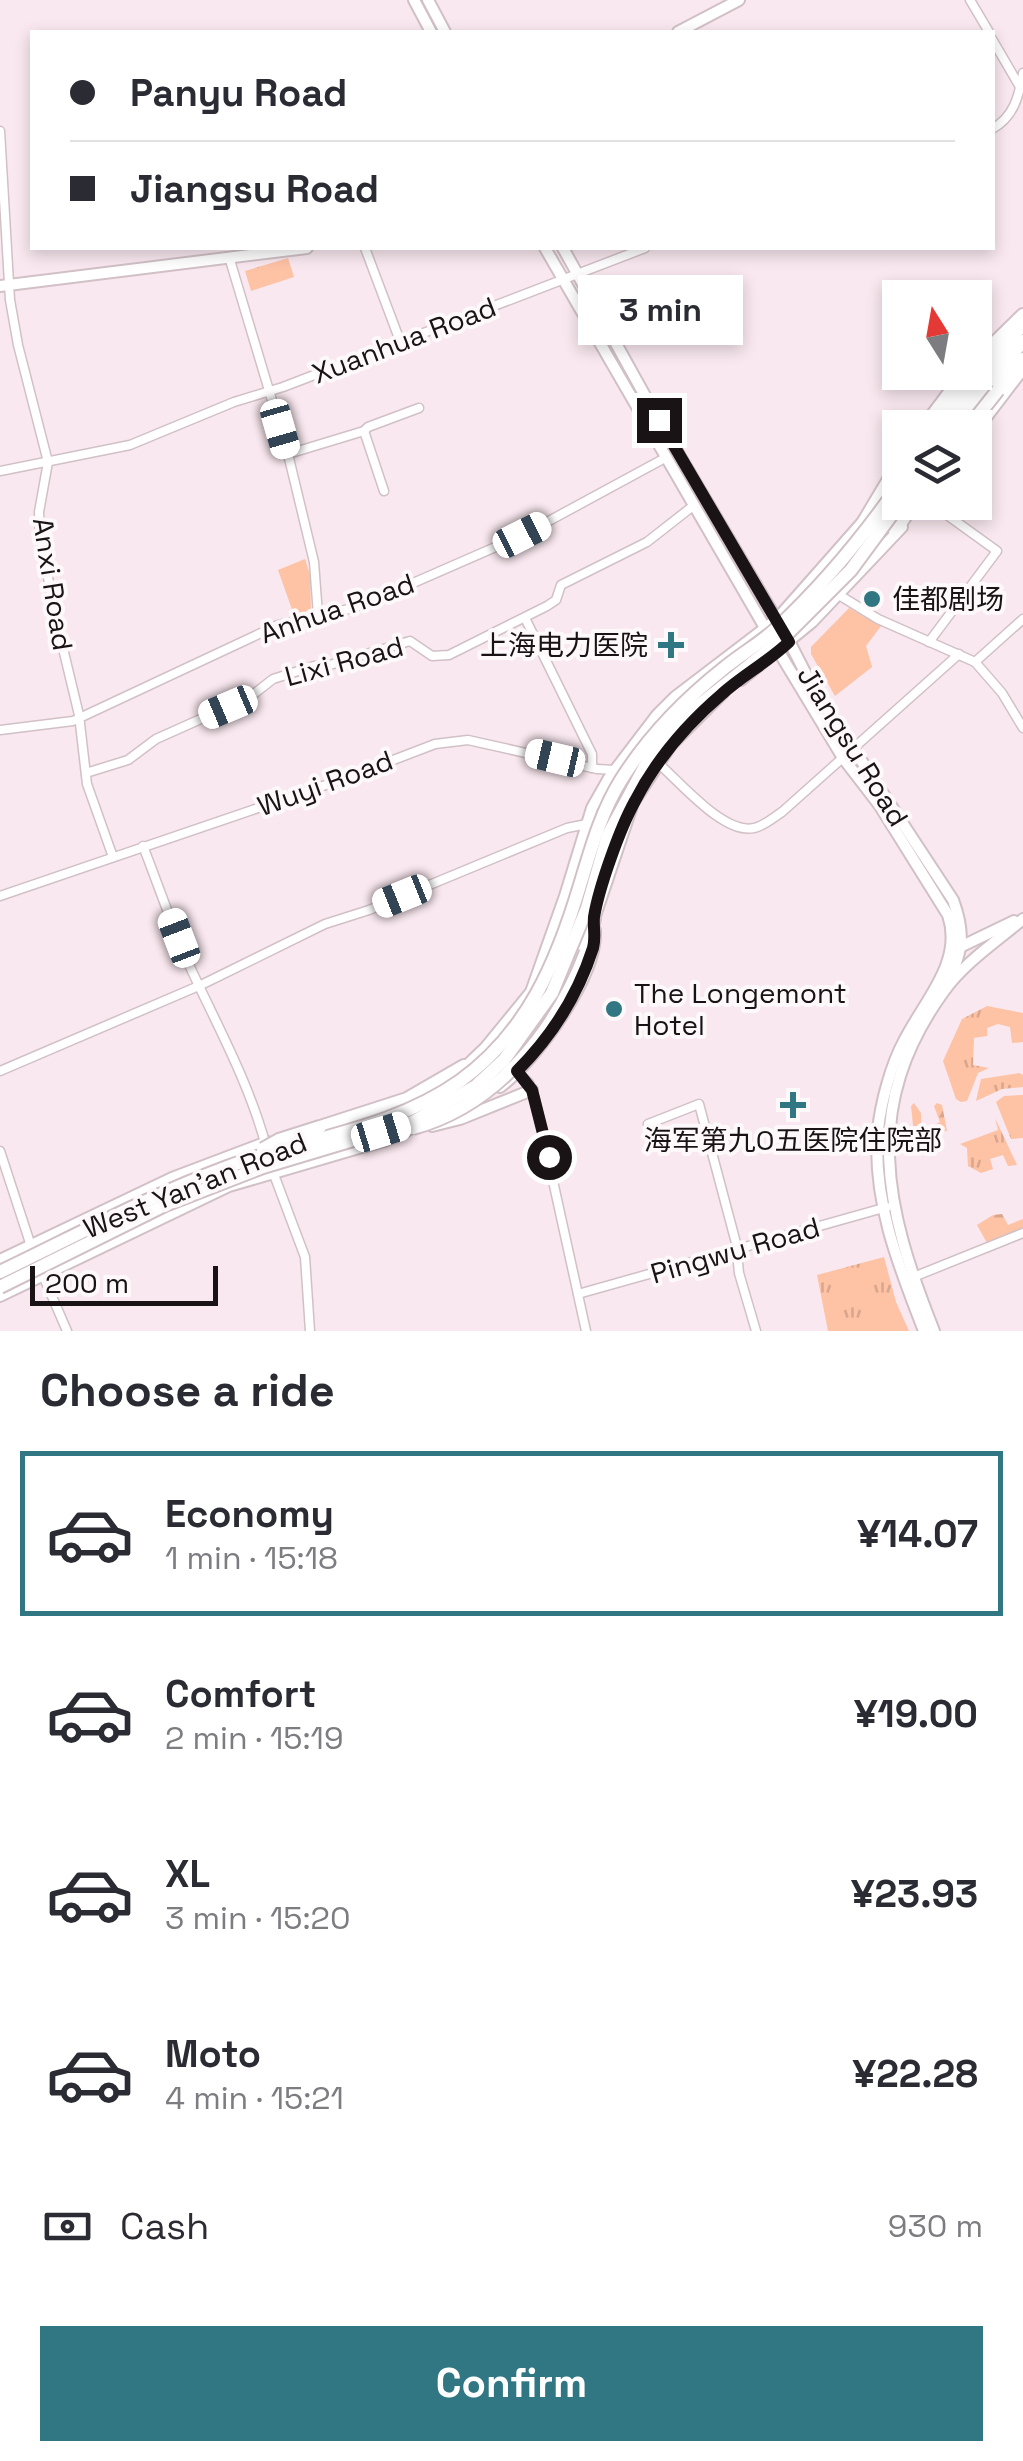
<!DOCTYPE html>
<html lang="en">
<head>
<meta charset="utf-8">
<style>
	:root { --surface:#fff; --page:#f7f7f7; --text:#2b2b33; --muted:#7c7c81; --line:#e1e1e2; --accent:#317783 }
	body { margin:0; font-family:"Space Grotesk","Noto Sans SC",sans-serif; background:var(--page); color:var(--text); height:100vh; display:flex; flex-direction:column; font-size:38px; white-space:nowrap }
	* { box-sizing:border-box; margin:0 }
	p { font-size:32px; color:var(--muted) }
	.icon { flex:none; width:55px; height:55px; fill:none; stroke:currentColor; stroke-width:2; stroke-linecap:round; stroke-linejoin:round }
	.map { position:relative; height:1331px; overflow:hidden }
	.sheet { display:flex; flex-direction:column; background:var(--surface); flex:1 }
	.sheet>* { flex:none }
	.hud { position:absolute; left:30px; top:30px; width:965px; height:220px; border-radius:0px; box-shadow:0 5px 15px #0003; display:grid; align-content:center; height:220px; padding:0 40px; background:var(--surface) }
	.needle { width:65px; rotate:349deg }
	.buttons { position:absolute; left:882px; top:280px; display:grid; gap:20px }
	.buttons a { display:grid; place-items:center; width:110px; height:110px; border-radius:0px; background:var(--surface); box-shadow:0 5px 15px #0003; font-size:50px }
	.scale { position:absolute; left:30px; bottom:25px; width:188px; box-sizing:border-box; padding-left:10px; border:5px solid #191316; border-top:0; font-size:28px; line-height:35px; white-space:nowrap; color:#191316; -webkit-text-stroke:8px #fdf9fb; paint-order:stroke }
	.end { position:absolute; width:45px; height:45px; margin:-22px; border:12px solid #191316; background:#fff; box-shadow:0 0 0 5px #fff }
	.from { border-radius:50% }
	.bubble { position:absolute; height:70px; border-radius:0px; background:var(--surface); box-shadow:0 5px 15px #0003; font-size:32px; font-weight:600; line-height:70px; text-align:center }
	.car { position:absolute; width:30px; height:60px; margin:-30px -15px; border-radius:12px; box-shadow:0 0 8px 2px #0007; background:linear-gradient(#fff 24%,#345 0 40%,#fff 0 76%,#345 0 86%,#fff 0) }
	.hud b { display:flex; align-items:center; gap:35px; height:95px; font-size:38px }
	.hud b+b { border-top:2px solid var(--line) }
	.hud i { width:25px; height:25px; background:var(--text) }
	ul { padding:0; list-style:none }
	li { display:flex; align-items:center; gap:30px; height:165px; margin:0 20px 15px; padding:0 20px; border:5px solid transparent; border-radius:0px }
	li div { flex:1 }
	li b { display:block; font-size:38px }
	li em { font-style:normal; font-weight:600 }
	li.current { border-color:var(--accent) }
	li>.icon { width:90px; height:90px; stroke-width:1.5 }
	h2 { padding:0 40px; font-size:45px; line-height:120px }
	.pay { display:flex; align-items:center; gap:25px; height:110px; padding:0 40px; font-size:38px }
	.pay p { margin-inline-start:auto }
	.cta { display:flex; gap:20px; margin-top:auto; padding:20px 40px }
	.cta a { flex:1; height:115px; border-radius:0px; background:var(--accent); color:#fff; font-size:40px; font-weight:600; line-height:115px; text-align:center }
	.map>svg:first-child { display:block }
	.grass { fill:url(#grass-tufts) }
	.forest { fill:url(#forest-firs) }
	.garden { fill:#fec2a5 }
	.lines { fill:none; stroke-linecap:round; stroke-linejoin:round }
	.minor-casing { stroke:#d1c1c7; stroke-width:11 }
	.major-casing { stroke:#d1c1c7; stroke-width:14 }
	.highway-casing { stroke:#d1c1c7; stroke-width:16 }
	.minor { stroke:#fff; stroke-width:8 }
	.major { stroke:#fff; stroke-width:10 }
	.highway { stroke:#fff; stroke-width:12 }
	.highway-bridge-casing { stroke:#d1c1c7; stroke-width:16; stroke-linecap:butt }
	.highway-bridge { stroke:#fff; stroke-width:12 }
	.route { stroke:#191316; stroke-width:12 }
	.poi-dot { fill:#317783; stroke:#fdf9fb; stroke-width:4 }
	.labels { text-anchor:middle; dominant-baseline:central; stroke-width:8; stroke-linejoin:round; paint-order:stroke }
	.street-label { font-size:28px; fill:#191316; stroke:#fdf9fb }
	.poi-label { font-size:28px; fill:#191316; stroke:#fdf9fb; text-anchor:start }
</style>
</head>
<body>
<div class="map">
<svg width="1023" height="1331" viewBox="0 0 1023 1331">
	<defs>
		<pattern id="grass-tufts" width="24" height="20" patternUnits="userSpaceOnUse" patternTransform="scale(2.5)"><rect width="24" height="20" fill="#fec2a5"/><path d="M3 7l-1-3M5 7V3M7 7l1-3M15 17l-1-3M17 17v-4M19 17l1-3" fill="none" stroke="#d9a68d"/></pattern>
		<pattern id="forest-firs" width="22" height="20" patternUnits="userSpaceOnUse" patternTransform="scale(2.5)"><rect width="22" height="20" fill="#fec2a5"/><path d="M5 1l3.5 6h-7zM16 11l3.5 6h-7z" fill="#d9a68d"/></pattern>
	</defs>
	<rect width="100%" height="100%" fill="#f9e8ef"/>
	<g class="grass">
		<polygon points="288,258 294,277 251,291 245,271"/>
		<polygon points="987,1006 1023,1013 1023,1042 1012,1043 1010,1027 998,1024 987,1028 987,1036 974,1038 973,1065 989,1068 978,1073 967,1101 961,1102 956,1099 943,1061 962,1019"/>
		<polygon points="1019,1073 1023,1075 1023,1087 1002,1089 976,1101 981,1079"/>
		<polygon points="1023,1095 1023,1138 1011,1139 996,1102 1004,1096"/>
		<polygon points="995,1118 1017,1165 1008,1166 1003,1155 990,1159 993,1169 981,1173 968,1166 967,1148 960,1144 998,1130"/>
		<polygon points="884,1257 896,1302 909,1331 828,1331 817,1275"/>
	</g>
	<g class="forest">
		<polygon points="914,1103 921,1113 921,1131 928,1132 929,1128 940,1122 934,1106 937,1103 942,1105 947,1131 935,1132 935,1141 928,1145 915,1144 911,1106"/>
		<polygon points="1002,1214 1008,1225 1023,1219 1023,1229 987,1243 977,1225 993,1215"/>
	</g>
	<g class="garden">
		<polygon points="305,559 310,575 311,610 294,615 278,570"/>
		<polygon points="849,608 881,626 866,646 872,667 835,696 811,654 811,647"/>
	</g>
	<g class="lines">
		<defs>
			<g id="minor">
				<polyline points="970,0 989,32"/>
				<polyline points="992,39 1020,87"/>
				<path d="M992,129C1014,117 1019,96 1023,73"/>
				<polyline points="0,131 10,300 18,345 48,462 39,512 40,535 55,615 79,715 87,784 113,857"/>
				<polyline points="365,248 400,341"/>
				<polyline points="230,260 288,454 314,562 318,615"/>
				<polyline points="364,431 384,491"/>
				<polyline points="288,454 364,431 368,427 419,408"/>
				<polyline points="0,471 130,445 234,402 283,387 645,248"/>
				<polyline points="929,502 997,551 929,642"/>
				<polyline points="839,595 878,619 975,662 1002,693 1023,728"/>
				<polyline points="525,618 592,754 592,768"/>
				<polyline points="975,662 1023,619"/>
				<polyline points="0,730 73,721 278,625 353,608 381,597 523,535 665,458"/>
				<path d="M658,763C680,782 724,835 754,828C764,826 774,817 782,812L959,654"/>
				<polyline points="86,773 128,760 156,739 250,697 273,679 314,666 323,667 410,641 432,656 449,655 547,606 556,600 561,585 647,542 693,506"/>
				<path d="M143,846C159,887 173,929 191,969C218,1027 249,1083 266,1146"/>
				<polyline points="0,896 349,777 435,744 468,740 597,769 615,770"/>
				<polyline points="514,1069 529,1083 535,1099 586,1331"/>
				<polyline points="0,1071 201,985 325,924 369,910 567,828 587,824"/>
				<polyline points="648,1124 699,1104 736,1243 739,1273 756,1331"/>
				<polyline points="0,1151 32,1249"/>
				<polyline points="273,1172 305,1257 310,1331"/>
				<polyline points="41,1271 67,1331"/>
				<polyline points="911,1278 1023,1233"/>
				<polyline points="578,1294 887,1207"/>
			</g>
			<g id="major">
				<polyline points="414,0 431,32"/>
				<polyline points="428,0 445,32"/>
				<polyline points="678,32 739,0"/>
				<path d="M545,248L779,652L843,758L880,806L948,915C964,962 924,1001 904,1041C891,1065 881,1102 878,1130C872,1200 899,1267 924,1331"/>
				<polyline points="563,248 659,421 778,622"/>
				<polyline points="0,286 307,248"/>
				<polyline points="938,417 969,381"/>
				<polyline points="975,432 1023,369"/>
				<path d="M787,637L811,684L953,900C967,938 961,952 946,988"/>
				<polyline points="741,680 812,622 902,527"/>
				<polyline points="958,948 1014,921"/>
				<polyline points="545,1020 585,930 594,919 633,803 671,745 723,693"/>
				<polyline points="462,1070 486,1047 531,992 565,896 592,808 609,778 657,715 675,697 777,619 867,517"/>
				<path d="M500,1087C536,1060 598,976 595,930"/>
				<polyline points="432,1126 460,1119 532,1090"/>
				<polyline points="383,1141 419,1125"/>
				<polyline points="0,1260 172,1178 267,1142"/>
				<polyline points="0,1296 229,1186 386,1140"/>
				<path d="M934,1331C885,1208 860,1107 944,991C964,963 997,941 1023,919"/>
			</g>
			<g id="highway">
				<polyline points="975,362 1023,315"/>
				<polyline points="998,390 1023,359"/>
				<polyline points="923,428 965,372"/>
				<polyline points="939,428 1023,324"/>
				<polyline points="953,428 1023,341"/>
				<polyline points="863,523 900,461"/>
				<polyline points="895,531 915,502"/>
				<polyline points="586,952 594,919"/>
				<polyline points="320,1127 407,1099 464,1066"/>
			</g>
		</defs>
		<use href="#minor" class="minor-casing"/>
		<use href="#major" class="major-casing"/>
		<use href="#highway" class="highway-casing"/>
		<use href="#minor" class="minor"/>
		<use href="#major" class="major"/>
		<use href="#highway" class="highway"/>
		<defs>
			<g id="highway-bridge">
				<polyline points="968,428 998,390"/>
				<path d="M413,1128C498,1105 556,1030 586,952"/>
				<polyline points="263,1149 279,1140 320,1127"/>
				<path d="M0,1272C75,1236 149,1196 227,1167C305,1138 391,1130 460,1081C527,1033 557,962 580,885C591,849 601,812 621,780C648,737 684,700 723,669C741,654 761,643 777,628C824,584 863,537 900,484"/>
				<polyline points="0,1287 165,1205 263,1167 413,1122 476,1086 504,1060 552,993 587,908 608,835 650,757 688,714 780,641 851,570 901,502"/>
			</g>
		</defs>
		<use href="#highway-bridge" class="highway-bridge-casing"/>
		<use href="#highway-bridge" class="highway-bridge"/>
	</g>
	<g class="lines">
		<path class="route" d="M549,1157L532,1090L517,1071C552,1036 578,995 593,948C596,937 593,928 594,917C599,887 620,828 635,801C656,760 687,724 722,694C743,675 768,662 789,642L659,420"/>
	</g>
	<g class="poi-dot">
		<circle cx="872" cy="599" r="10"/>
		<path d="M666 630h10v10h10v10h-10v10h-10v-10h-10v-10h10z"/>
		<circle cx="614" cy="1009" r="10"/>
		<path d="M788 1090h10v10h10v10h-10v10h-10v-10h-10v-10h10z"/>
	</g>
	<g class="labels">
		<g class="street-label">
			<text transform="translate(404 340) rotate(-21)">Xuanhua Road</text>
			<text transform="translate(53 584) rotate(81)">Anxi Road</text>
			<text transform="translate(337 608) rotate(-19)">Anhua Road</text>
			<text transform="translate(344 661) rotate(-15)">Lixi Road</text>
			<text transform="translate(853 746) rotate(58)">Jiangsu Road</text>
			<text transform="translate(325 783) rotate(-20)">Wuyi Road</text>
			<text transform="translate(195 1185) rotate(-22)">West Yan'an Road</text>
			<text transform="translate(735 1250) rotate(-16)">Pingwu Road</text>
		</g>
		<g class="poi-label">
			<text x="892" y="599">佳都剧场</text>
			<text x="648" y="645" text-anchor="end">上海电力医院</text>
			<text x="634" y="993">The Longemont<tspan x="634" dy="32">Hotel</tspan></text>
			<text x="793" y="1140" text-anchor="middle">海军第九O五医院住院部</text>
		</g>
	</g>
</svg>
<div class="buttons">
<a><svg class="needle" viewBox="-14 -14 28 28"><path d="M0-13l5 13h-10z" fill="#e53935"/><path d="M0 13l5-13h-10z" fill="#7c7c81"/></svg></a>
<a><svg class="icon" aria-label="layers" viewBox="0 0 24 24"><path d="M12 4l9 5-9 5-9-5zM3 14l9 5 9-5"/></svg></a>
</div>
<div class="scale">200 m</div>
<i class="end from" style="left:549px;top:1157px"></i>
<i class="end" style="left:659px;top:420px"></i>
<div class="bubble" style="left:578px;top:275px;width:165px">3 min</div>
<i class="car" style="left:280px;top:429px;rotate:164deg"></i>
<i class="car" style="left:522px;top:535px;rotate:63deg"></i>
<i class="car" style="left:228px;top:707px;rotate:247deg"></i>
<i class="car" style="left:555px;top:758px;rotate:283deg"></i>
<i class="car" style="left:402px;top:896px;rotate:248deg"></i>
<i class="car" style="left:179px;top:938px;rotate:339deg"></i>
<i class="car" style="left:381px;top:1132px;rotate:73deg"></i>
<div class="hud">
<b><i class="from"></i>Panyu Road</b>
<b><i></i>Jiangsu Road</b>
</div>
</div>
<section class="sheet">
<h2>Choose a ride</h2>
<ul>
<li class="current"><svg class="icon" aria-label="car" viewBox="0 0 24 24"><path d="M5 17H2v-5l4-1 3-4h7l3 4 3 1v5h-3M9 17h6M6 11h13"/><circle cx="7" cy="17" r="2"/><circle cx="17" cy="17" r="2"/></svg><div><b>Economy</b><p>1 min · 15:18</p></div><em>¥14.07</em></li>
<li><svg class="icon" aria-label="car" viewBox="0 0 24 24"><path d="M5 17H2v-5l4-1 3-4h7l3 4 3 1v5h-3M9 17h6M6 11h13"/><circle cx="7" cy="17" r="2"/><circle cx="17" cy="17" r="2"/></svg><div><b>Comfort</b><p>2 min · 15:19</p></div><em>¥19.00</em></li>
<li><svg class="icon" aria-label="car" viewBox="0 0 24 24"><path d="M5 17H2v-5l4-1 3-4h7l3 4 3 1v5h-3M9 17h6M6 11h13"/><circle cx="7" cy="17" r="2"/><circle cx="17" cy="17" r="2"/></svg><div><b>XL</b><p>3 min · 15:20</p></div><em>¥23.93</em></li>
<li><svg class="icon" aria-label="car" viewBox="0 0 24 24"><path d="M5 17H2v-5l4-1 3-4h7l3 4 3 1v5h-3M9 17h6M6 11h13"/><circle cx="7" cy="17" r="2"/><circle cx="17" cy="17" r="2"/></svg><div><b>Moto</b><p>4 min · 15:21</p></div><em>¥22.28</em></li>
</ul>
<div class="pay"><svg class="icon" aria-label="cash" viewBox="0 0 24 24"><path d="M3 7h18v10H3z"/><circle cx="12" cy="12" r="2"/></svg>Cash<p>930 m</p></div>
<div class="cta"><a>Confirm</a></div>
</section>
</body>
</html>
